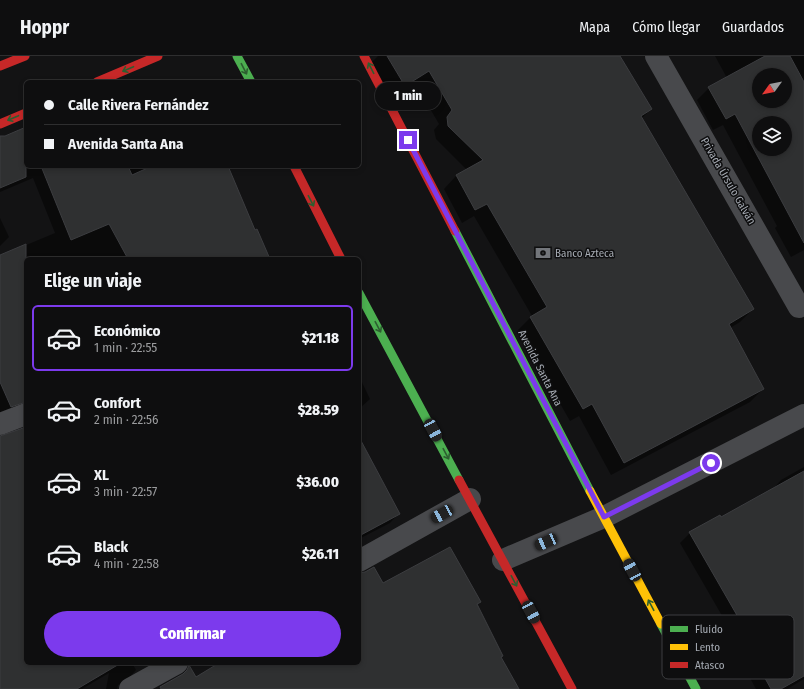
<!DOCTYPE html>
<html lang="es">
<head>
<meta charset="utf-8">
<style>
	:root { --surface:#0e0e0f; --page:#171718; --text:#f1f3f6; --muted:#9b9c9e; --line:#2e2e2f; --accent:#7c3aed }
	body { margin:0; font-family:"Fira Sans Condensed",sans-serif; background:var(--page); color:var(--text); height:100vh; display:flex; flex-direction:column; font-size:15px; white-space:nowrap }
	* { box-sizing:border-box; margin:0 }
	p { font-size:13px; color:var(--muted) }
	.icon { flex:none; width:22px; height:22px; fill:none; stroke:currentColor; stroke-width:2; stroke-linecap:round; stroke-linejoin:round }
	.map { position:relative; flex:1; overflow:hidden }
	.panel { position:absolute; left:24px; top:201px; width:337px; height:408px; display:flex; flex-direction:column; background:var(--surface); border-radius:6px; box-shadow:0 2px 6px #0003,0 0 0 1px var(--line) }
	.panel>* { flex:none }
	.banner { position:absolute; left:24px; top:24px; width:337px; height:88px; border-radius:6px; box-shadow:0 2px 6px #0003,0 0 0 1px var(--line); display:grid; align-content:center; height:88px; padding:0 20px; background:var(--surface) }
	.needle { width:26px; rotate:237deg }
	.tools { position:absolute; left:752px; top:12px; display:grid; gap:8px }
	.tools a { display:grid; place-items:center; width:40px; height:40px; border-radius:50%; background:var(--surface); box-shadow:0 2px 6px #0003,0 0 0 1px var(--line); font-size:20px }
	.end { position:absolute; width:18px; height:18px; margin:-9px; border:5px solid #7c3aed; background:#fff; box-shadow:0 0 0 2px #fff }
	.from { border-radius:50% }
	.bubble { position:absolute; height:28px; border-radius:14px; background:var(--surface); box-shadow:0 2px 6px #0003,0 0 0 1px var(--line); font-size:13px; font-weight:800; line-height:28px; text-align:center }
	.car { position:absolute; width:12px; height:24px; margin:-12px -6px; border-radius:5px; box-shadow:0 0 3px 1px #0007; background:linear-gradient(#222 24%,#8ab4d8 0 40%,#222 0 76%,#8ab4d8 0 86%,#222 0) }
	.banner b { display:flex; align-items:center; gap:14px; height:38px; font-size:15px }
	.banner b+b { border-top:1px solid var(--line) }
	.banner i { width:10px; height:10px; background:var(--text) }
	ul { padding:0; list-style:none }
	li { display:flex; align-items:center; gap:12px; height:66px; margin:0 8px 6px; padding:0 12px; border:2px solid transparent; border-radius:6px }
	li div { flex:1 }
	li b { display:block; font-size:15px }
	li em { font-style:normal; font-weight:800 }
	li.active { border-color:var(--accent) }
	li>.icon { width:36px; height:36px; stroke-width:1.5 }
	h2 { padding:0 20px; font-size:18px; line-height:48px }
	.action { display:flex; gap:8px; margin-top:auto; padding:8px 20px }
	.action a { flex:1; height:46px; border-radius:24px; background:var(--accent); color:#fff; font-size:16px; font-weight:800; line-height:46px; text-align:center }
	header { display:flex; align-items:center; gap:24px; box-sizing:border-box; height:56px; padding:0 20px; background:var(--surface); border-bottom:1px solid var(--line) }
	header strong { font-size:19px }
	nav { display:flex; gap:22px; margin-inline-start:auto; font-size:14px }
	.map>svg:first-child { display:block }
	.shadow { fill:#0007; fill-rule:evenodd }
	.building { fill:#2f3031; stroke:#3c3d40; fill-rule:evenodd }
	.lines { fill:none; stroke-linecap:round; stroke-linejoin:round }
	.street { stroke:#48494c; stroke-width:22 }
	.fast { stroke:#4caf50; stroke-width:9 }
	.slow { stroke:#ffc107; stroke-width:9 }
	.jam { stroke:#c62828; stroke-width:9 }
	.oneway { stroke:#2d5e30 }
	.route { stroke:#7c3aed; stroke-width:5 }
	.labels { text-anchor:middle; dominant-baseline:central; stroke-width:3; stroke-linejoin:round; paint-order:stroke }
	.street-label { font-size:11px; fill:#a6abb3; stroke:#0e0e0f }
	.poi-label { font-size:11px; fill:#a6abb3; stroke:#0e0e0f; text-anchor:start }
	.key { fill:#0e0e0f; stroke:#3c3d40; stroke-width:1 }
	.key-label { font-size:11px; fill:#a6abb3 }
</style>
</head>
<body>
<header>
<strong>Hoppr</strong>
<nav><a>Mapa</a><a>Cómo llegar</a><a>Guardados</a></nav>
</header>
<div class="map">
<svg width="804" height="633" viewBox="0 0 804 633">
	<rect width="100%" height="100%" fill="#131314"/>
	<g class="shadow">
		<polygon points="378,0 619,0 651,53 642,62 753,253 740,266 730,272 763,333 750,346 611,419 579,360 570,365 518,274 532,260 474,160 462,167 444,133 456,120 467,114 436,83 434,74 439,68 415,27 392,42 371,7"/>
		<path d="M715,0H804V194L791,201L775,172L777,170L723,69L713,74L697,44L709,32L727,22ZM759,19H785V45H759ZM759,67H785V93H759Z"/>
		<polygon points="26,72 26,110 231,110 228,113 255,175 269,203 26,203 26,359 1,359 0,356 0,200 55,177 33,122 0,136 0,81 5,80"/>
		<polygon points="0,162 9,181 0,190"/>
		<polygon points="359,320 370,343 359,353"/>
		<polygon points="26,372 26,607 132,607 136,614 127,624 118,629 117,633 106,633 109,617 82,633 0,633 0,381"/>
		<polygon points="359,383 399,457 390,467 359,483"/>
		<polygon points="804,411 804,623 787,633 756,633 728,582 732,577 680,487 690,477 721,463 772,434 781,424"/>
	</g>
	<g class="building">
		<polygon points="387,0 620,0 652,53 641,60 754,253 729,268 764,333 624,407 592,348 583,353 530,261 547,251 487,148 475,154 456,119 483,104 448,70 447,61 452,54 429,15 405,30"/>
		<path d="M765,0H790L804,26V187L735,58L726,63L708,31ZM759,19H785V45H759ZM759,67H785V93H759Z"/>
		<polygon points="26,71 26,121 0,132 0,80 5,80"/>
		<polygon points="41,110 128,110 132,119 152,110 228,110 255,174 257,173 270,203 128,203 109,168 71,184"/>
		<polygon points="26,188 26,346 11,351 0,326 0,199"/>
		<polygon points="26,371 26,607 121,607 77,633 0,633 0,380"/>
		<polygon points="359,381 400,458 359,480"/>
		<polygon points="804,415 804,620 781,633 771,633 737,572 742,568 689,476 720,459 721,461"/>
		<polygon points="450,491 481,546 477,548 503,600 501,601 519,633 161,633 160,631 183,618 187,614 189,609 196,621 219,607 359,607 359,517 365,516 374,511 383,527"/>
	</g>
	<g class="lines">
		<g class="street">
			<polyline points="656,0 799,251"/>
			<polyline points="0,368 26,358"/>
			<polyline points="503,504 604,461 804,359"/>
			<polyline points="359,505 470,443"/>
			<polyline points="130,633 177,607"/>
		</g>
		<g class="fast">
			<polyline points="237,0 251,26"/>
			<polyline points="455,175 590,435"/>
			<polyline points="359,237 459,424"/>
			<polyline points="661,568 696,633"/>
		</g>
		<polyline class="slow" points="590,435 661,568"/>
		<g class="jam">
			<polyline points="364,0 455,175"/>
			<polyline points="0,10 25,0"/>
			<polyline points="97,26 158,0"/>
			<polyline points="0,68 26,57"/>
			<polyline points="294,110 341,203"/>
			<polyline points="459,424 572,633"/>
		</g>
	</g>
	<defs><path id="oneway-shaft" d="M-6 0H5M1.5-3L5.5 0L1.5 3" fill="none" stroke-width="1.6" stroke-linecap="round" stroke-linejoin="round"/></defs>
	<g class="oneway">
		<use href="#oneway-shaft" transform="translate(371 12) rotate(-117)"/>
		<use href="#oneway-shaft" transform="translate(128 13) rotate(157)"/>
		<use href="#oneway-shaft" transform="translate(244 13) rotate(63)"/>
		<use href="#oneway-shaft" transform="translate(13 62) rotate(157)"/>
		<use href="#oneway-shaft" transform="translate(311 145) rotate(63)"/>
		<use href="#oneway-shaft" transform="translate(378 271) rotate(62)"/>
		<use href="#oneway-shaft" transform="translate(446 398) rotate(62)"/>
		<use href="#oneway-shaft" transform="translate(514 525) rotate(62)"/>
		<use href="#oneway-shaft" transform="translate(651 549) rotate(-118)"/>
	</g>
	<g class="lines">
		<polyline class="route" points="408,84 604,461 711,407"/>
	</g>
	<defs>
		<symbol id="bank-bare" viewBox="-9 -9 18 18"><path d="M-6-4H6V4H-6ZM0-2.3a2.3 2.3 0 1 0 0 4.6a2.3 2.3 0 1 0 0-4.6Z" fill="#73767b" stroke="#0e0e0f" stroke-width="2.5" paint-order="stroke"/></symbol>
	</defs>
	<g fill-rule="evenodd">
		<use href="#bank-bare" x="532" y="186" width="22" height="22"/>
	</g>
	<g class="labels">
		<g class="street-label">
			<text transform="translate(728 125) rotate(60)">Privada Úrsulo Galván</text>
			<text transform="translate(540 312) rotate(63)">Avenida Santa Ana</text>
		</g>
		<g class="poi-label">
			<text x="555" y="197">Banco Azteca</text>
		</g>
	</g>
	<rect x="662" y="559" width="132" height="64" rx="6" class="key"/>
	<rect x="670" y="570" width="18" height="6" fill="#4caf50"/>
	<rect x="670" y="588" width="18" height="6" fill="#ffc107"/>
	<rect x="670" y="606" width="18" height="6" fill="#c62828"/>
	<g class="key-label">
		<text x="695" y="577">Fluido</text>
		<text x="695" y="595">Lento</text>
		<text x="695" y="613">Atasco</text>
	</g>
</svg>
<div class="tools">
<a><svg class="needle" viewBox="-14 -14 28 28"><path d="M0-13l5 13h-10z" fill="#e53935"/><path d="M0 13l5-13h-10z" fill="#9b9c9e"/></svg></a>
<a><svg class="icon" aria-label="layers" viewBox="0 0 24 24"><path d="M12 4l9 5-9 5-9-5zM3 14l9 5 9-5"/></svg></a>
</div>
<i class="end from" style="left:711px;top:407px"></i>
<i class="end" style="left:408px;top:84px"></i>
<div class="bubble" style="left:375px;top:26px;width:66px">1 min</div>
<i class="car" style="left:433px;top:374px;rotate:152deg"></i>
<i class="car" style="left:442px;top:458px;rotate:241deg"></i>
<i class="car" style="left:546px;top:486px;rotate:246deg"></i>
<i class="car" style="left:632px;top:514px;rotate:332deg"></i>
<i class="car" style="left:531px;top:556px;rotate:152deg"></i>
<div class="banner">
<b><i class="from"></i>Calle Rivera Fernández</b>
<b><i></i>Avenida Santa Ana</b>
</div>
<section class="panel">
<h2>Elige un viaje</h2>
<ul>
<li class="active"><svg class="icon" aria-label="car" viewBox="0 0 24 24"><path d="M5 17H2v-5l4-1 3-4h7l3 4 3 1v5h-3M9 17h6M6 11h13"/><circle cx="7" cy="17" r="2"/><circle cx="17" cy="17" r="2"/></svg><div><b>Económico</b><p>1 min · 22:55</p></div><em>$21.18</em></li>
<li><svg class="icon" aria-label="car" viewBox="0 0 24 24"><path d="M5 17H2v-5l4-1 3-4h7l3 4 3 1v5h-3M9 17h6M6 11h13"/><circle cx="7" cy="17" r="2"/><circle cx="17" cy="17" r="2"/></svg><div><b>Confort</b><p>2 min · 22:56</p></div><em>$28.59</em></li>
<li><svg class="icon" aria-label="car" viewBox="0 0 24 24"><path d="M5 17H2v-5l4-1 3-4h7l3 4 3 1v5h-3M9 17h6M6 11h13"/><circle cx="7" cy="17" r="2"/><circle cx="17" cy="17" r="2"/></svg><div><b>XL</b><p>3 min · 22:57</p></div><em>$36.00</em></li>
<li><svg class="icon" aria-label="car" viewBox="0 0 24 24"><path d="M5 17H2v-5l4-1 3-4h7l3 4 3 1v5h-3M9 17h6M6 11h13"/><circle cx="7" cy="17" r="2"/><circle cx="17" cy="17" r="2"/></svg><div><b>Black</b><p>4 min · 22:58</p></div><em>$26.11</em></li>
</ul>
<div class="action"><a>Confirmar</a></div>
</section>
</div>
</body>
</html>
